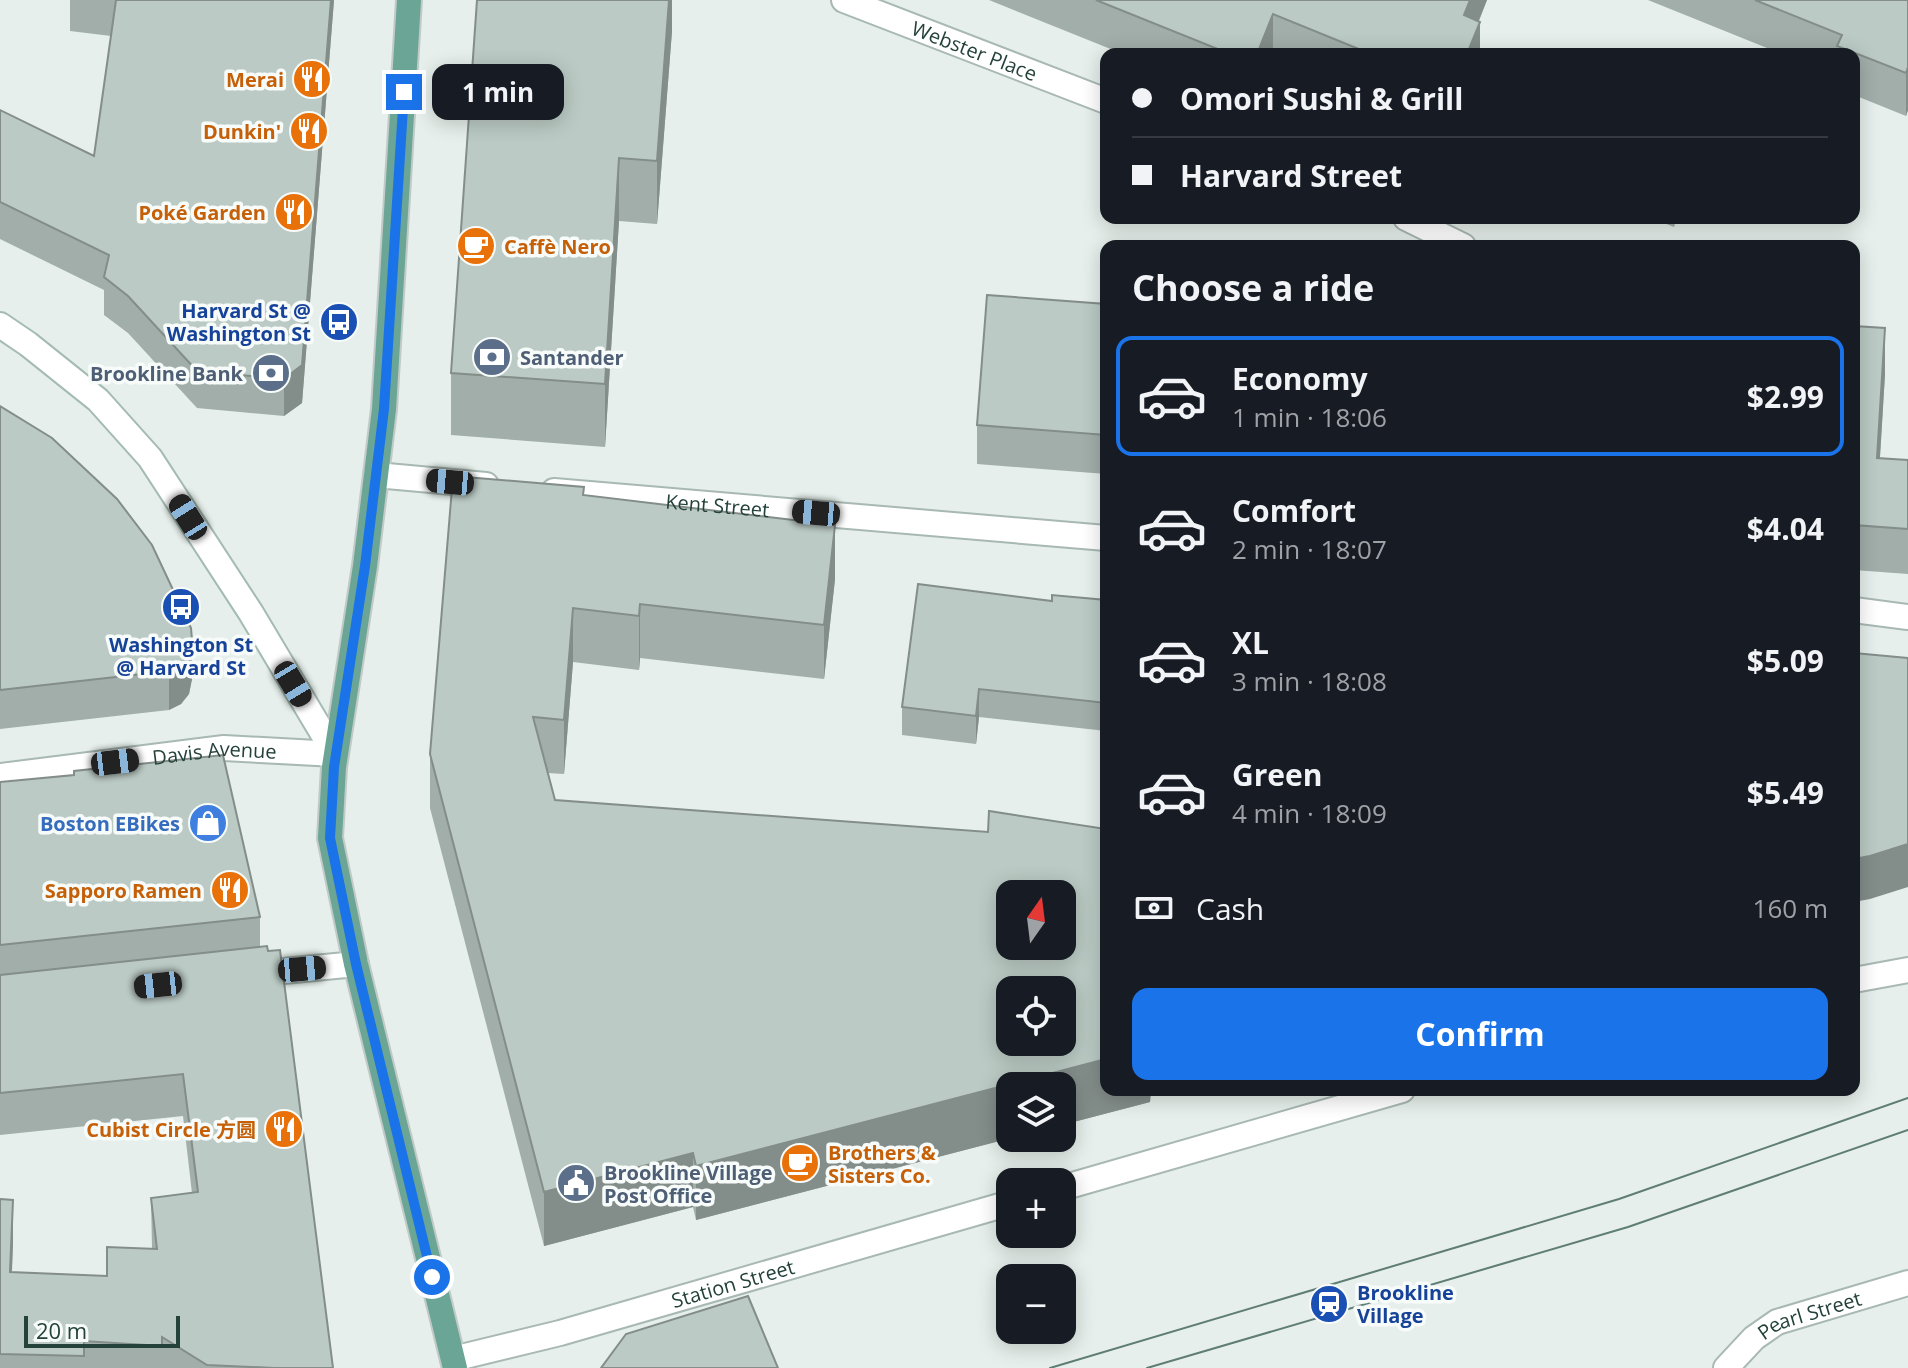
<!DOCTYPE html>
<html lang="en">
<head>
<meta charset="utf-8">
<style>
	:root { --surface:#171b24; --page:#242831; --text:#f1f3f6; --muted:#9ea1a6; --line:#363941; --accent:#1a73e8 }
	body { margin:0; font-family:"Open Sans","Noto Sans SC",sans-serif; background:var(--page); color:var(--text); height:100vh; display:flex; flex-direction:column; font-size:30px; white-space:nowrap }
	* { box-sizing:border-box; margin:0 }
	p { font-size:26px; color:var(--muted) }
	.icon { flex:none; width:44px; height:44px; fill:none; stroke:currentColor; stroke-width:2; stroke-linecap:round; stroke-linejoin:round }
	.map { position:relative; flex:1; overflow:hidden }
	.panel { position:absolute; left:1100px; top:240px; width:760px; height:856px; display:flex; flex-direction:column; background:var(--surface); border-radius:16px; box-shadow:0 4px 20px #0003 }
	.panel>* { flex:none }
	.hud { position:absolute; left:1100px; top:48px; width:760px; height:176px; border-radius:16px; box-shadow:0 4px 20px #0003; display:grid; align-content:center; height:176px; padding:0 32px; background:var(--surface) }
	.needle { width:52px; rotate:14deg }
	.buttons { position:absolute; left:996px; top:880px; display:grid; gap:16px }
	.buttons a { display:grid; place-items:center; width:80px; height:80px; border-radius:16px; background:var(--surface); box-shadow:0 4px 20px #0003; font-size:40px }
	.scale { position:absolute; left:24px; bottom:20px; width:156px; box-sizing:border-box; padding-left:8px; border:4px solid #24423a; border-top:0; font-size:22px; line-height:28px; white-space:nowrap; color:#24423a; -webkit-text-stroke:6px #f7fbf9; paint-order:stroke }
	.end { position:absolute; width:36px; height:36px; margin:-18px; border:10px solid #1a73e8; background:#fff; box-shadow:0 0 0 4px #fff }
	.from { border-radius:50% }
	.bubble { position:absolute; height:56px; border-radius:16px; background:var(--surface); box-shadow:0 4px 20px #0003; font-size:26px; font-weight:700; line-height:56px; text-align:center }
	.car { position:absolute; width:24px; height:48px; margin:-24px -12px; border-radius:10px; box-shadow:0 0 6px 2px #0007; background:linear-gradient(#222 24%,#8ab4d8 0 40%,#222 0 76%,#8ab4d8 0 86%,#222 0) }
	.hud b { display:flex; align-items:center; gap:28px; height:76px; font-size:30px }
	.hud b+b { border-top:2px solid var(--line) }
	.hud i { width:20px; height:20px; background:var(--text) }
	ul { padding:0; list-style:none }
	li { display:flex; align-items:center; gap:24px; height:120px; margin:0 16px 12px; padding:0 16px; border:4px solid transparent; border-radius:16px }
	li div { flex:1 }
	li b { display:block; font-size:30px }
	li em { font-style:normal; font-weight:700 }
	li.active { border-color:var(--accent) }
	li>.icon { width:72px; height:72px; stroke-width:1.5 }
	h2 { padding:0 32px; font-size:36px; line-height:96px }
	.pay { display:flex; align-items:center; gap:20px; height:88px; padding:0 32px; font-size:30px }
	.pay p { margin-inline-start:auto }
	.primary-button { display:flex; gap:16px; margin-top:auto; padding:16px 32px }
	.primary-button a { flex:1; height:92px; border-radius:16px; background:var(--accent); color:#fff; font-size:32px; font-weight:700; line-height:92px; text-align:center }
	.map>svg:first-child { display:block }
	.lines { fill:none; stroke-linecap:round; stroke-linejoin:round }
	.minor-casing { stroke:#a8b8b2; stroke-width:28 }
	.tertiary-casing { stroke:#a8b8b2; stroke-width:28 }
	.secondary-casing { stroke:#a4bbb3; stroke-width:28 }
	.primary-casing { stroke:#c2cac8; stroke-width:28 }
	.minor { stroke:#fff; stroke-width:24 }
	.tertiary { stroke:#fff; stroke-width:24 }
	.secondary { stroke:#fff; stroke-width:24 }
	.primary { stroke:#6aa596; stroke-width:24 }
	.tram { stroke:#5f7d75; stroke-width:2 }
	.wall { fill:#a1aea9 }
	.shaded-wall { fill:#838d89 }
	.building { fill:#bbcac4; stroke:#838d89; stroke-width:2; fill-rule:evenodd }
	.route { stroke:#1a73e8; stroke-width:10 }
	.labels { text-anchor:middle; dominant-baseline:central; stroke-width:7; stroke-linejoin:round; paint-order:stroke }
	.street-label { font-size:20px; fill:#24423a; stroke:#f7fbf9 }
	.food-label { font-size:20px; font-weight:bold; fill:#c56008; stroke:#f7fbf9; text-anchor:end }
	.transit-label { font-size:20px; font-weight:bold; fill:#164399; stroke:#f7fbf9; text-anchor:end }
	.service-label { font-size:20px; font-weight:bold; fill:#4e5e75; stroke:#f7fbf9; text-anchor:start }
	.shop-label { font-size:20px; font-weight:bold; fill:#366cbe; stroke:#f7fbf9; text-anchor:end }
</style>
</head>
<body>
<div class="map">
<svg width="1908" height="1368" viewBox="0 0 1908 1368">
	<rect width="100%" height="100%" fill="#e6efeb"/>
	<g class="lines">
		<defs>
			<g id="minor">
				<path id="s1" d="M844,0L1106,101"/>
				<polyline points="1406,218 1463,246"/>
				<path id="s2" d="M0,776L224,748L335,754"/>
				<polyline points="253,974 356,964"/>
				<path id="s3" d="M1726,1368L1754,1338L1777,1322L1908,1283"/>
			</g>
			<g id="tertiary">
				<polyline points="376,475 486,485"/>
				<path id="s4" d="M554,491L1106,538"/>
				<polyline points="1854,610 1908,617"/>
				<polyline points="1854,980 1908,970"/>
				<polyline points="1062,1188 1402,1090"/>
				<path id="s5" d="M453,1359L560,1333L1010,1203"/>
			</g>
			<polyline id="secondary" points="0,325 28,344 98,400 150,458 251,613 335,754"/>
			<polyline id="primary" points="409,0 384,409 365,566 334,767 330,838 356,964 455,1368"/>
		</defs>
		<use href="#minor" class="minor-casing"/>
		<use href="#tertiary" class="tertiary-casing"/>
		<use href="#secondary" class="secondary-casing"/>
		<use href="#primary" class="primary-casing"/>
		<use href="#minor" class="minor"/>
		<use href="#tertiary" class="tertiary"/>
		<use href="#secondary" class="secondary"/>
		<use href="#primary" class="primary"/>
		<g class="tram">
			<polyline points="1050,1368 1619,1199 1908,1098"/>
			<polyline points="1147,1368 1628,1227 1908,1130"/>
		</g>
	</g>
	<g class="wall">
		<polygon points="70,0 334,0 302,403 284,416 197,408 128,333 104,315 104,290 0,239 0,110 94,156 111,36 70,31"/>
		<polygon points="672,0 672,31 657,224 619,221 605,447 451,435 451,373"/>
		<polygon points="989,0 1487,0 1479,21 1480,54 1123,54"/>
		<polygon points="1648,0 1908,0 1908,110 1906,116 1854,95 1854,54 1782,54"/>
		<polygon points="1651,218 1677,218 1674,227"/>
		<polygon points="1106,304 1106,474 977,464 977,425"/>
		<polygon points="1854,326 1885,374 1880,458 1908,460 1908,574 1854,570"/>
		<polygon points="0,406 192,679 189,694 181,704 169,710 0,729"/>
		<polygon points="584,495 835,579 824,679 640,658 639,670 573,662 564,774 548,773 555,800 1106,1090 1151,1090 1150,1102 1062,1125 1062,1086 1011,1138 696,1220 693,1207 544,1246 430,808 430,754"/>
		<polygon points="1106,600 1106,731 979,717 976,744 902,735 902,707 1052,601"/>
		<polygon points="0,782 260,917 260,947 333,1368 0,1368 0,1199 13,1242 12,1272 107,1276 152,1249 151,1198 192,1193 183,1116 0,1135"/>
	</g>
	<g class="shaded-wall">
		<polygon points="331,0 334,0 302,403 284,416 284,379"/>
		<polygon points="669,0 672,0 672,31 657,224 657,161"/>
		<polygon points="1470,0 1487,0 1465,54 1464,15"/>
		<polygon points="1273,14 1273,54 1257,54"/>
		<polygon points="1480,22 1480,54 1467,54"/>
		<polygon points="1908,67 1908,110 1906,116 1906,73"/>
		<polygon points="619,158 619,221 605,447 605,384"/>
		<polygon points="1885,328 1885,374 1877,504 1877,458"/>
		<polygon points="835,525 835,579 824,679 824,625"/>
		<polygon points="640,604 640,658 639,670 639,616"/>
		<polygon points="573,608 573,662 564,774 564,720"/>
		<polygon points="192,640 192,679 189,694 181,704 169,710 169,671"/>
		<polygon points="979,689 979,717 976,744 976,716"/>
		<polygon points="1908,844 1908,887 1870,899 1854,902 1854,859"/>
		<polygon points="1106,1059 1106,1090 1151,1090 1150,1102 1062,1125 1062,1086 1010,1086 1011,1138 696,1220 696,1166"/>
		<polygon points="693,1153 693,1207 544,1246 544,1192"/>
		<polygon points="13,1200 13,1242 10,1314 10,1272"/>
	</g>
	<g class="building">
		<polygon points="116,0 331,0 302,365 284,379 197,371 128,296 104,277 109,255 0,202 0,110 94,156"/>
		<polygon points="477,0 669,0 657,161 619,158 605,384 451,373"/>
		<polygon points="1096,0 1470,0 1464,15 1480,22 1467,54 1371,54 1273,14 1257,54 1230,54"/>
		<polygon points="1755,0 1908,0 1908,67 1906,73 1837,46 1842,35"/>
		<polygon points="987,295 1106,304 1106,435 977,425"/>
		<polygon points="1854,326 1885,328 1877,458 1908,460 1908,529 1854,525"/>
		<polygon points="0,406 52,438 117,499 152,545 191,628 192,640 189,655 181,664 169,671 0,690"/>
		<path d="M453,476L584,487L583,495L835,525L824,625L640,604L639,616L573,608L564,720L533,717L555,800L988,832L989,811L1106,829V1059L696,1166L693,1153L544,1192L430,754ZM1010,894H1062V946H1010ZM1010,990H1062V1042H1010Z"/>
		<polygon points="918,584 1052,601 1052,595 1106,600 1106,703 979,689 976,716 902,707"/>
		<polygon points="1854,653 1908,658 1908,844 1870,856 1854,859"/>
		<polygon points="223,755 260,917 0,945 0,782 74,775 74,771"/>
		<polygon points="267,946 268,951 280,950 333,1368 274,1368 207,1365 162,1337 162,1346 84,1341 84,1356 0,1354 0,1199 13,1200 10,1272 107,1276 107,1247 157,1249 151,1198 198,1192 183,1074 0,1093 0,975"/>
		<polygon points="748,1296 778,1368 601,1368 626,1334"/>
	</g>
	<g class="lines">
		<polyline class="route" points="404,92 384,409 365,566 334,767 330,838 356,964 432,1277"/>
	</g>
	<defs>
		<symbol id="restaurant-disc" viewBox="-11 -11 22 22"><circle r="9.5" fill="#e8710a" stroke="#f7fbf9"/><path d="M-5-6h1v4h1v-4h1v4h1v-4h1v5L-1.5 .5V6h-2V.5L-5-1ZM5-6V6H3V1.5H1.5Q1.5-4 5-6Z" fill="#fff"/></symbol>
		<symbol id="cafe-disc" viewBox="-11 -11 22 22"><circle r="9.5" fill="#e8710a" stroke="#f7fbf9"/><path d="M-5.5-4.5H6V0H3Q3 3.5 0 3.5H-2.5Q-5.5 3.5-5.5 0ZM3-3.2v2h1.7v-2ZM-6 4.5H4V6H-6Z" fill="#fff"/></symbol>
		<symbol id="bus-disc" viewBox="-11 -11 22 22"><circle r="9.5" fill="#1a4fb4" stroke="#f7fbf9"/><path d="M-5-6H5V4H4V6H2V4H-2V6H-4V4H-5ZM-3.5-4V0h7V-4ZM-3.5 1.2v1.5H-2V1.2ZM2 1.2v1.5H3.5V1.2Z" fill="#fff"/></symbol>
		<symbol id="bank-disc" viewBox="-11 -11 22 22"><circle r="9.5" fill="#5c6f8a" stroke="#f7fbf9"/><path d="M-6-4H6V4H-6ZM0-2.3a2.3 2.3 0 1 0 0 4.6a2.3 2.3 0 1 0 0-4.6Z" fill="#fff"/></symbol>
		<symbol id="shop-disc" viewBox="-11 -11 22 22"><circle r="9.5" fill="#3f7fe0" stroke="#f7fbf9"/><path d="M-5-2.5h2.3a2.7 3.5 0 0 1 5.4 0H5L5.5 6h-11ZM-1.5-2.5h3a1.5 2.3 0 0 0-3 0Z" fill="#fff"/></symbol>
		<symbol id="civic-disc" viewBox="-11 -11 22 22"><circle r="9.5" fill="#5c6f8a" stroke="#f7fbf9"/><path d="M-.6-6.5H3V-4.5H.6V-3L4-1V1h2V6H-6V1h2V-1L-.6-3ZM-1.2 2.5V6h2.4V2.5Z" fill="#fff"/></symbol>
		<symbol id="station-disc" viewBox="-11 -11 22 22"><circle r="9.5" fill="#1a4fb4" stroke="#f7fbf9"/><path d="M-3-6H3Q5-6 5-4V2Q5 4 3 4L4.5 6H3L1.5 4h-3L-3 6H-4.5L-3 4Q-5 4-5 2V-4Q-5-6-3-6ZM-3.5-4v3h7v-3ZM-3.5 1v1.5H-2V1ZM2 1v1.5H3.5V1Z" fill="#fff"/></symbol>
	</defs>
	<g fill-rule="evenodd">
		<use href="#restaurant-disc" x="290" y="57" width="44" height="44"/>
		<use href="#restaurant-disc" x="287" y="109" width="44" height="44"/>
		<use href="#restaurant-disc" x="272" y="190" width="44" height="44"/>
		<use href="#cafe-disc" x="454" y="224" width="44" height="44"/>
		<use href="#bus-disc" x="317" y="300" width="44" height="44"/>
		<use href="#bank-disc" x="470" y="335" width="44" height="44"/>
		<use href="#bank-disc" x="249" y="351" width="44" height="44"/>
		<use href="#bus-disc" x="159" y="585" width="44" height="44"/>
		<use href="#shop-disc" x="186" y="801" width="44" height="44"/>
		<use href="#restaurant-disc" x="208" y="868" width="44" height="44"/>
		<use href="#restaurant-disc" x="262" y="1107" width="44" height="44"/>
		<use href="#cafe-disc" x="778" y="1141" width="44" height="44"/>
		<use href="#civic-disc" x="554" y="1161" width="44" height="44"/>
		<use href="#station-disc" x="1307" y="1282" width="44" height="44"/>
	</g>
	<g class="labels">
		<g class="street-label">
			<text stroke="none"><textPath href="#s1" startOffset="140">Webster Place</textPath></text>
			<text stroke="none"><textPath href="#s4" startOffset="164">Kent Street</textPath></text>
			<text stroke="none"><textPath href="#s2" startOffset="216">Davis Avenue</textPath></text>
			<text stroke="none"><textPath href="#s5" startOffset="290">Station Street</textPath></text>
			<text stroke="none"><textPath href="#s3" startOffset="102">Pearl Street</textPath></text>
		</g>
		<g class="food-label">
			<text x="284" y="79">Merai</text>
			<text x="281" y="131">Dunkin'</text>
			<text x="266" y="212">Poké Garden</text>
			<text x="504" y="246" text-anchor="start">Caffè Nero</text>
			<text x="202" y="890">Sapporo Ramen</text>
			<text x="256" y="1129">Cubist Circle 方圆</text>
			<text x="828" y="1152" text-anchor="start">Brothers &amp;<tspan x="828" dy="23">Sisters Co.</tspan></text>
		</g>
		<g class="transit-label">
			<text x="311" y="310">Harvard St @<tspan x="311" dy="23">Washington St</tspan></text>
			<text x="181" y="644" text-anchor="middle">Washington St<tspan x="181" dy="23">@ Harvard St</tspan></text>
			<text x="1357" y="1292" text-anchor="start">Brookline<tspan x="1357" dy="23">Village</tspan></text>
		</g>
		<g class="service-label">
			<text x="520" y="357">Santander</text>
			<text x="243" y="373" text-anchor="end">Brookline Bank</text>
			<text x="604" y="1172">Brookline Village<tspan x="604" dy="23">Post Office</tspan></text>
		</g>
		<g class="shop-label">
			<text x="180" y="823">Boston EBikes</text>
		</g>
	</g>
</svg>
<div class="buttons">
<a><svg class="needle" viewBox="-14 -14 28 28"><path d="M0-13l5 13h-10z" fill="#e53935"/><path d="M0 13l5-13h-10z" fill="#9ea1a6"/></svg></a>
<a><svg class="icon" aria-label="locate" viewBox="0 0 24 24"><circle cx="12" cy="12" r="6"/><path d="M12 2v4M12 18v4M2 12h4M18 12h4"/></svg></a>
<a><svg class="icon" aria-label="layers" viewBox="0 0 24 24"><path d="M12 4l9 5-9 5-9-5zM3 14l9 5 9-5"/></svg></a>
<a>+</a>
<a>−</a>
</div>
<div class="scale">20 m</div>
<i class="end from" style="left:432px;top:1277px"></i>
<i class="end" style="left:404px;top:92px"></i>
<div class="bubble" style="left:432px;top:64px;width:132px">1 min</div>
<i class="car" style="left:450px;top:482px;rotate:275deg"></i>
<i class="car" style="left:816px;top:513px;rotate:275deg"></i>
<i class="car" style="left:188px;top:517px;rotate:328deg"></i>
<i class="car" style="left:293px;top:684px;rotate:149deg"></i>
<i class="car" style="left:115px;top:762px;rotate:83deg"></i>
<i class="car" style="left:302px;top:969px;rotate:85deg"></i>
<i class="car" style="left:158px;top:985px;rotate:264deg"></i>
<div class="hud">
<b><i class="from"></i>Omori Sushi &amp; Grill</b>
<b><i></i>Harvard Street</b>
</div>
<section class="panel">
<h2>Choose a ride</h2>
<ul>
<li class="active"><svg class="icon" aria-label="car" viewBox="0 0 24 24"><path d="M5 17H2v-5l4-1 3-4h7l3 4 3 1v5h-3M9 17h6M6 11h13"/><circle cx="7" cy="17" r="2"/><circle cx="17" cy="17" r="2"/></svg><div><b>Economy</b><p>1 min · 18:06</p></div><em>$2.99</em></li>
<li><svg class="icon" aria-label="car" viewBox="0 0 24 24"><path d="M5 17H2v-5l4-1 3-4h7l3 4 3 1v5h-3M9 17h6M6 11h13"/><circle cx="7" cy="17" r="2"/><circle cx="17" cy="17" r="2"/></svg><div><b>Comfort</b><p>2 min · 18:07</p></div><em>$4.04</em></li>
<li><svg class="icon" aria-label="car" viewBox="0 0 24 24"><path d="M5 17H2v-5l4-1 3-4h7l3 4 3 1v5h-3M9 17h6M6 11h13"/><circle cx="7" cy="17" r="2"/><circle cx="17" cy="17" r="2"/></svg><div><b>XL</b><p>3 min · 18:08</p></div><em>$5.09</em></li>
<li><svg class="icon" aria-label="car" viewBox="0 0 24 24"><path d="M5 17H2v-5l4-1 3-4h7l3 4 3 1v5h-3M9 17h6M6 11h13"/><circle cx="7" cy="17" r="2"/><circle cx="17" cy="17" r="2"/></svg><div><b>Green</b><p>4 min · 18:09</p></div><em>$5.49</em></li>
</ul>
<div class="pay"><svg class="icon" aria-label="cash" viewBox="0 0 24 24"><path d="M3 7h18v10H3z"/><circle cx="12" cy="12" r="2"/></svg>Cash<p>160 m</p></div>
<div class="primary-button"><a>Confirm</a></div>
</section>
</div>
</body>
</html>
